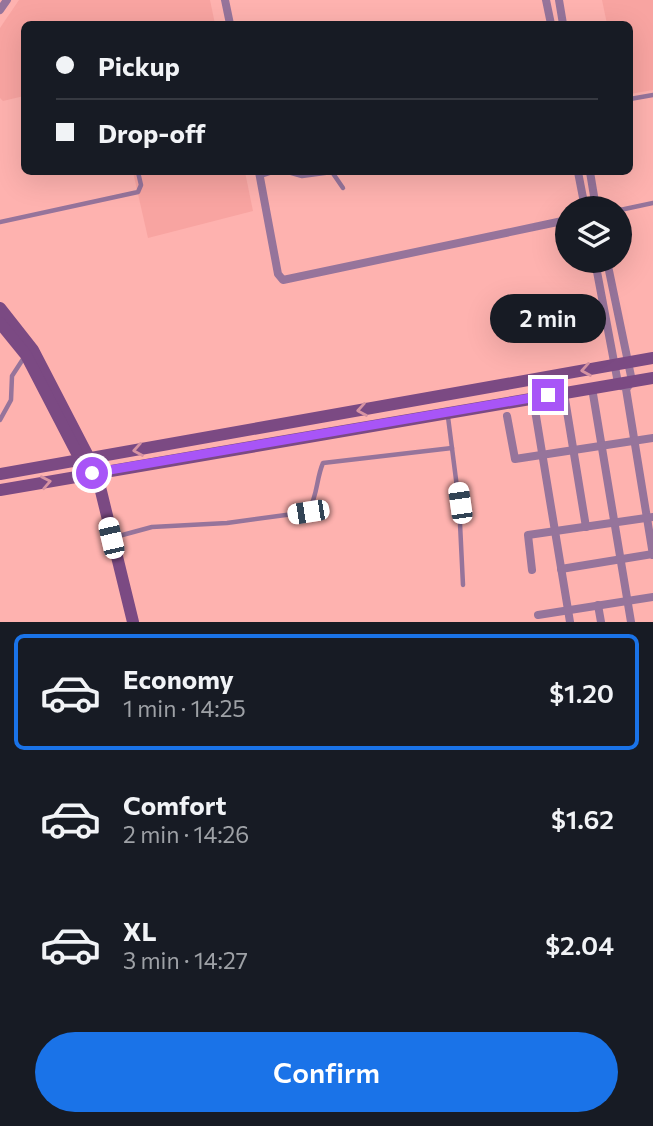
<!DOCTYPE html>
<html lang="en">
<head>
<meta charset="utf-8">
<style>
	:root { --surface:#171b24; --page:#20242c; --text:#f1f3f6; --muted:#9ea1a6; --line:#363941; --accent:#1a73e8 }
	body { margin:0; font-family:Commissioner,sans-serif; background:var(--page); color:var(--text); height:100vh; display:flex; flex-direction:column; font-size:26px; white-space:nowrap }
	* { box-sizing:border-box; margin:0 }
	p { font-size:23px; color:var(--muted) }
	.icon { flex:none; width:38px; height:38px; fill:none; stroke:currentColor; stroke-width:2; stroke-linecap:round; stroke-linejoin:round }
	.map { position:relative; height:622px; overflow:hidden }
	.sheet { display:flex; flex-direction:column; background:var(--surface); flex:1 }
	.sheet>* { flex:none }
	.guide { position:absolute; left:21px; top:21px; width:612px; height:154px; border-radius:10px; box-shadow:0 7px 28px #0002; display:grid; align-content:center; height:154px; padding:0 35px; background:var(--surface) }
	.fabs { position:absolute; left:555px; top:196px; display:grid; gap:14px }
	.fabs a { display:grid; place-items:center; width:77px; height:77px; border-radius:50%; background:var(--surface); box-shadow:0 7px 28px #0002; font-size:35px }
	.end { position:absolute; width:32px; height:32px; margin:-16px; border:9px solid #a855f7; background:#fff; box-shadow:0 0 0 4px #fff }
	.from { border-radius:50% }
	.bubble { position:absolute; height:49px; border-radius:24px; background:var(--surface); box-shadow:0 7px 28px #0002; font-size:23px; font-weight:600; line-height:49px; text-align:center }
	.car { position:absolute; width:21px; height:42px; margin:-21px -10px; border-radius:9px; box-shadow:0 0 5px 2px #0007; background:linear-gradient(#fff 24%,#345 0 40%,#fff 0 76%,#345 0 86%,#fff 0) }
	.guide b { display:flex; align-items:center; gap:24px; height:66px; font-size:26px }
	.guide b+b { border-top:2px solid var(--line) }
	.guide i { width:18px; height:18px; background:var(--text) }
	ul { padding:12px 0 0; list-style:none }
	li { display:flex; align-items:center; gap:21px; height:116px; margin:0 14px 10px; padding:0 21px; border:4px solid transparent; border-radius:10px }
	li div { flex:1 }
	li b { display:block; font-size:26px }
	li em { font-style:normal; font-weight:600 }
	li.active { border-color:var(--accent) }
	li>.icon { width:63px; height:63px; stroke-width:1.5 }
	.button { display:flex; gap:14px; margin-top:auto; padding:14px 35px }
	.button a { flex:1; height:80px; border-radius:42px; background:var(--accent); color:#fff; font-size:28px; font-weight:600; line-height:80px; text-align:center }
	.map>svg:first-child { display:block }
	.built { fill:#f8a4a1 }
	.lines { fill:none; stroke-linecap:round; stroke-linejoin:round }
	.lane { stroke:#96749b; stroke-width:4.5 }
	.street { stroke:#96749b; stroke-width:8 }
	.secondary { stroke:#7b4a83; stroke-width:12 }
	.oneway { stroke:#d793a2 }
	.route { stroke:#a855f7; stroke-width:9 }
</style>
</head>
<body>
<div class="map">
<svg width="653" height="622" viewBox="0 0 653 622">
	<rect width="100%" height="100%" fill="#feb2af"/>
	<g class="built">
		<polygon points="19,0 210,0 215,24 24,24 24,96 3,101 0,98 0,28"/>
		<polygon points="602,0 653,0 653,90 630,94 630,24 607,24"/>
		<polygon points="133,172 245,172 253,211 148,238"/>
	</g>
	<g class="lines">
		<g class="lane">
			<polyline points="630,99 653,95"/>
			<polyline points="288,172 302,176 332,172 343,188"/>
			<polyline points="260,176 272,172"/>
			<polyline points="620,210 653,203"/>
			<polyline points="0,222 138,192 141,185 138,172"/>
			<polyline points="448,417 459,503 463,585"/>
			<polyline points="0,420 11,400 12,376 25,356"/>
			<path d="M115,537L152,527L227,523L308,512C318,495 316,479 323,463L452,448"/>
		</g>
		<g class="street">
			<polyline points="225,0 230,24"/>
			<polyline points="546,0 551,24"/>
			<polyline points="559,0 563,24"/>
			<polyline points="0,10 7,0"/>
			<polyline points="259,172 278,274 283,280 567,220"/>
			<polyline points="578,172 585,208"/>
			<polyline points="590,172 596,208"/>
			<polyline points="595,261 618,383 621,386"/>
			<polyline points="607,261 632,381 626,389 653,555"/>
			<polyline points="592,388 631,622"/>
			<polyline points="564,393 586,527"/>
			<polyline points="533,398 570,622"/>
			<polyline points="507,416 515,459 653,438"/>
			<polyline points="561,569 653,554"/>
			<polyline points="532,570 528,535 653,517"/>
			<polyline points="598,605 601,622"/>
			<polyline points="538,615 653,597"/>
		</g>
		<g class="secondary">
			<polyline points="0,308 33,350 89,458 100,487 133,622"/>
			<polyline points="0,323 26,355 82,463"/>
			<polyline points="0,474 653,358"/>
			<polyline points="0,490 653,378"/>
		</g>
	</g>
	<defs><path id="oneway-chevron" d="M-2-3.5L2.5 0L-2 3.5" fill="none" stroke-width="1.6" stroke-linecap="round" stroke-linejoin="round" transform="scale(1.75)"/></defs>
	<g class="oneway">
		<use href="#oneway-chevron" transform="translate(586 370) rotate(170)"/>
		<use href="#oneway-chevron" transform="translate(362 410) rotate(170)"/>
		<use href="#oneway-chevron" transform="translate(138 450) rotate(170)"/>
		<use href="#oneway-chevron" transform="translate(46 482) rotate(-11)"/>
	</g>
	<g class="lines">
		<polyline class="route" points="92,473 548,395"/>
	</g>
</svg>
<div class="fabs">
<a><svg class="icon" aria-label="layers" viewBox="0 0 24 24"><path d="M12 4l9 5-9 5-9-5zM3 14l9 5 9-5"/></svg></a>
</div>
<i class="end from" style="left:92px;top:473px"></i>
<i class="end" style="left:548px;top:395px"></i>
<div class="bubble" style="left:490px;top:294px;width:116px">2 min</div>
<i class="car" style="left:460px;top:503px;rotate:352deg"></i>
<i class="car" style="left:308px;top:512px;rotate:261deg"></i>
<i class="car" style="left:111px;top:538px;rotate:347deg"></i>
<div class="guide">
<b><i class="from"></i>Pickup</b>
<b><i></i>Drop-off</b>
</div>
</div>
<section class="sheet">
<ul>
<li class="active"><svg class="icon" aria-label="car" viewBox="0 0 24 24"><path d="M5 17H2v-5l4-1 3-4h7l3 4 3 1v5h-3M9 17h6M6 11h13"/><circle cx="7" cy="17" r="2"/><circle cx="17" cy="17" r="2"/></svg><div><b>Economy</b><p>1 min · 14:25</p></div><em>$1.20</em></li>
<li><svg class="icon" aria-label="car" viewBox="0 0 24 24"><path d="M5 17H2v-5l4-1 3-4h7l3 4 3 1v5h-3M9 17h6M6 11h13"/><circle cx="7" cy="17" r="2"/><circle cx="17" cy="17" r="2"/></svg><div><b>Comfort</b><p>2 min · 14:26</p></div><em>$1.62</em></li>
<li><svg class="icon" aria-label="car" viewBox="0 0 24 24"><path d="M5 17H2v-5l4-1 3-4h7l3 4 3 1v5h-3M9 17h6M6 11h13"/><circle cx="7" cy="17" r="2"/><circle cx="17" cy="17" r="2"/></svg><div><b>XL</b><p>3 min · 14:27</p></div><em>$2.04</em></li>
</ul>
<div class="button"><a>Confirm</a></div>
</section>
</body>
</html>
